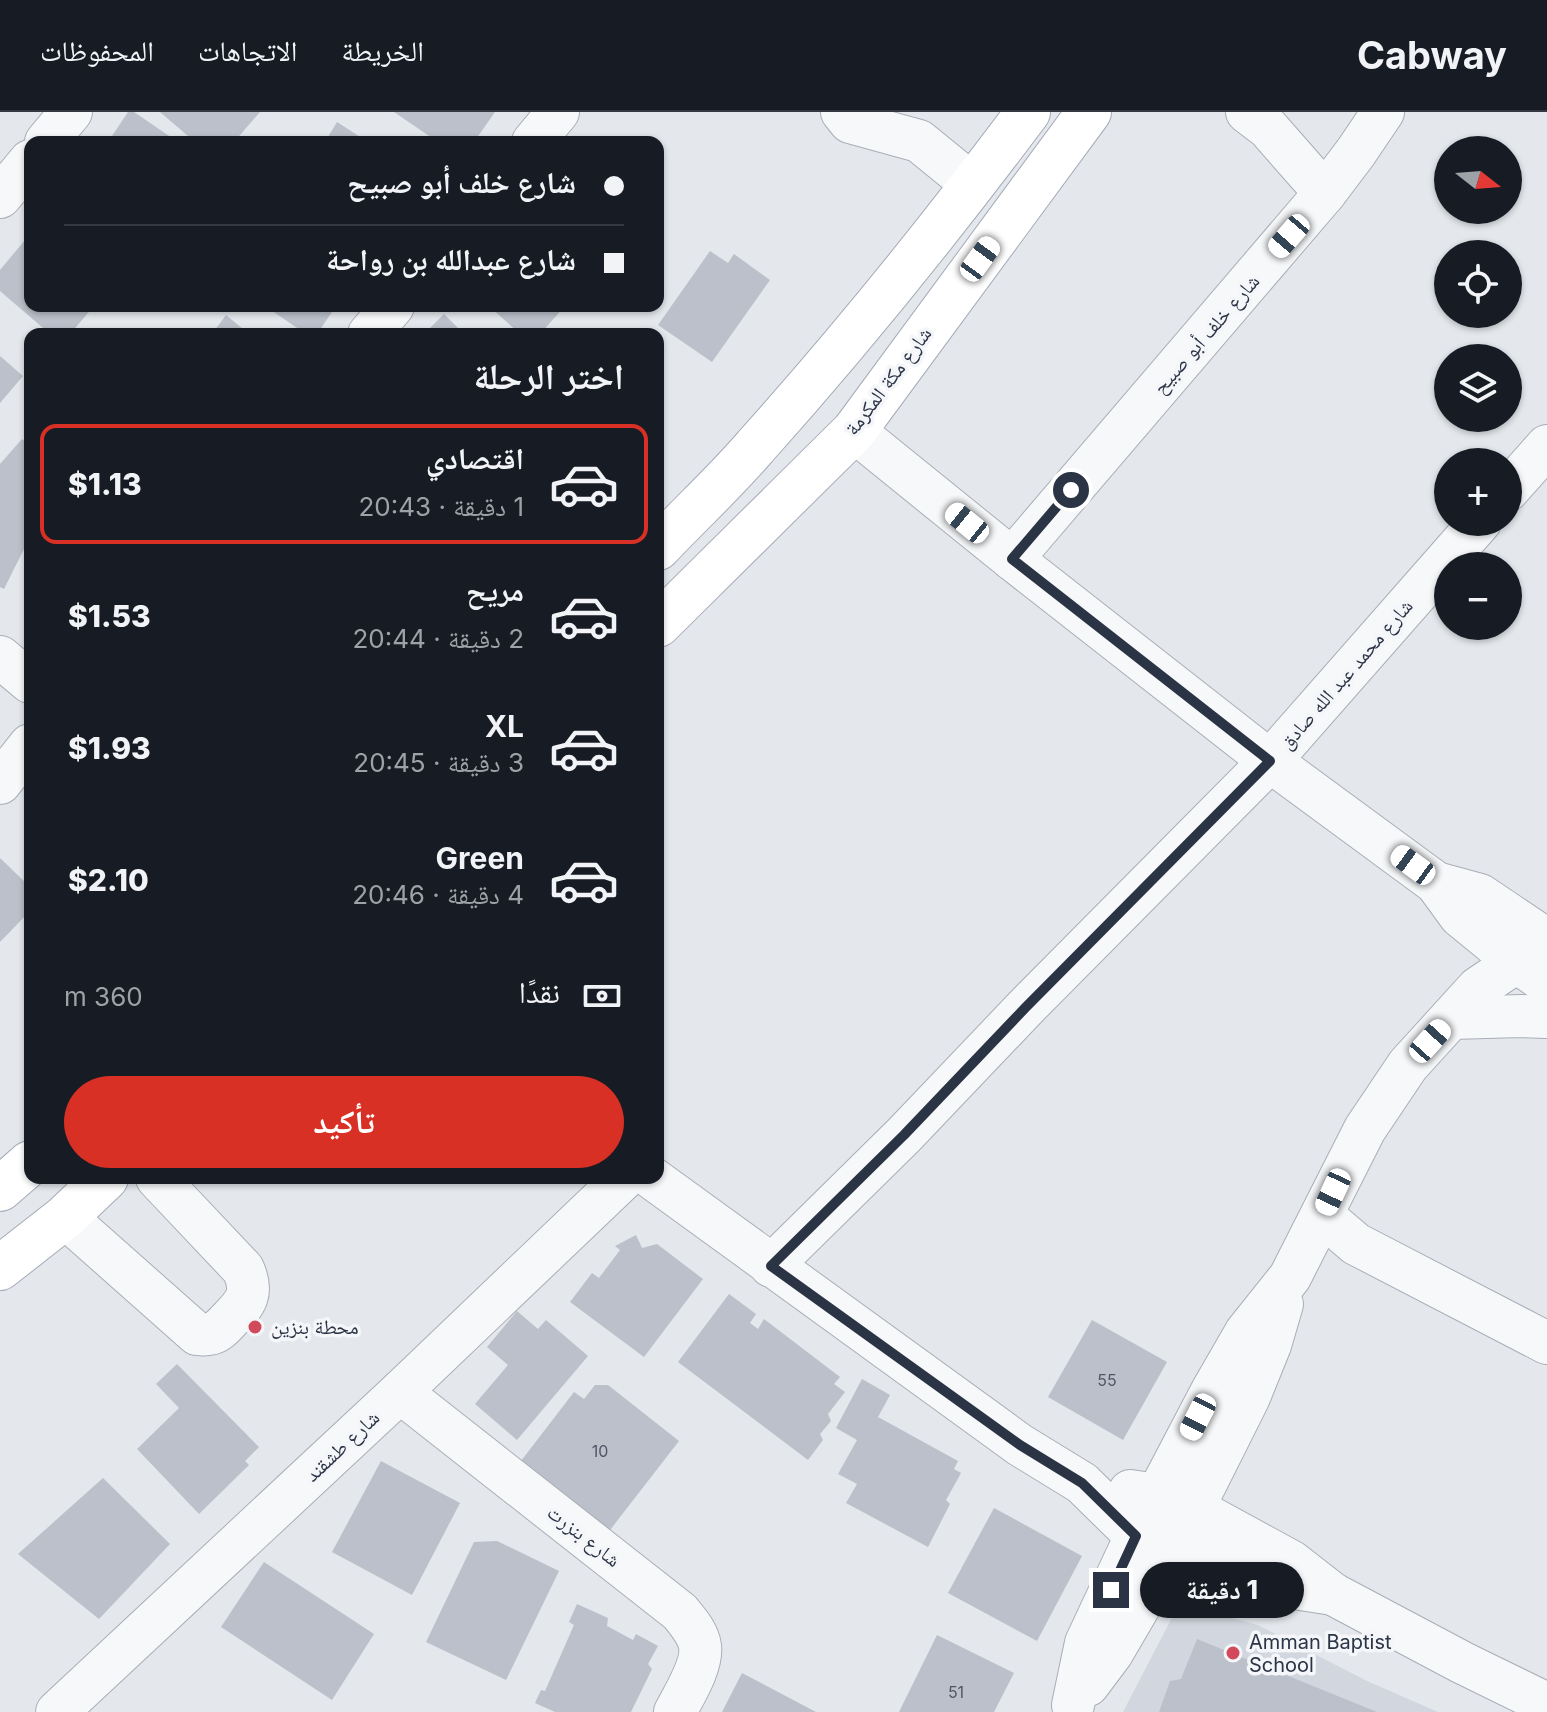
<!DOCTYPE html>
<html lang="ar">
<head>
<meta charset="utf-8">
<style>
	:root { --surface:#171b24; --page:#242831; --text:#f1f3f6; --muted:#9ea1a6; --line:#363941; --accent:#d93025 }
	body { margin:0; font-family:Inter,"Noto Naskh Arabic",sans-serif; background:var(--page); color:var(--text); direction:rtl; height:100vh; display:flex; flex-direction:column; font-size:30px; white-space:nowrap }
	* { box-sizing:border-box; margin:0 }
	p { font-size:26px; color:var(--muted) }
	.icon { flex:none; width:44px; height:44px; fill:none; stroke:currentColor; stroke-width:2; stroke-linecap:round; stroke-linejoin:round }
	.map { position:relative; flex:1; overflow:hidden; direction:ltr }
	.side { position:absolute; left:24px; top:216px; width:640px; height:856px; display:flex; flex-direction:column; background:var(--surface); border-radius:16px; box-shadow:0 2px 6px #0004; direction:rtl }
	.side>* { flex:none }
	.banner { position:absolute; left:24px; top:24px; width:640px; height:176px; border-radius:16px; box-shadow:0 2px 6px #0004; direction:rtl; display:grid; align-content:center; height:176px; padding:0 40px; background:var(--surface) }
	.needle { width:52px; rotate:107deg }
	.buttons { position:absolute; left:1434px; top:24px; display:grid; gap:16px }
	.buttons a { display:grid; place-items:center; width:88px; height:88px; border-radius:50%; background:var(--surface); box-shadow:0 2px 6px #0004; font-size:40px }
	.end { position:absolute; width:36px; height:36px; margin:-18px; border:10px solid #2b3445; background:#fff; box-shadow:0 0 0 4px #fff }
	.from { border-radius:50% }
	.bubble { position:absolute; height:56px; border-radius:28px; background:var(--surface); box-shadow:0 2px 6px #0004; font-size:26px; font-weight:800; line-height:56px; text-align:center; direction:rtl }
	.car { position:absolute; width:24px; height:48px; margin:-24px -12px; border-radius:10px; box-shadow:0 0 6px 2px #0007; background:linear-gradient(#fff 24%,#345 0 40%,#fff 0 76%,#345 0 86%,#fff 0) }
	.banner b { display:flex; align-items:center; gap:28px; height:76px; font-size:30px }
	.banner b+b { border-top:2px solid var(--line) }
	.banner i { width:20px; height:20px; background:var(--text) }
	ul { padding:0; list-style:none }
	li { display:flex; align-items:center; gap:24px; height:120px; margin:0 16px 12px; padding:0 24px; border:4px solid transparent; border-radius:16px }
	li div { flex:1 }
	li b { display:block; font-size:30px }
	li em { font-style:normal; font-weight:800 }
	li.selected { border-color:var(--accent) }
	li>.icon { width:72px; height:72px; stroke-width:1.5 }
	h2 { padding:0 40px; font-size:36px; line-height:96px }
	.pay { display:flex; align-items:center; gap:20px; height:88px; padding:0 40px; font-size:30px }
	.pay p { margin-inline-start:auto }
	.cta { display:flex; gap:16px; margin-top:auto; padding:16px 40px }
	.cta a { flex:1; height:92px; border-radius:48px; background:var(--accent); color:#fff; font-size:32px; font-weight:800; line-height:92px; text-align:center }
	header { display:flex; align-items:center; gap:48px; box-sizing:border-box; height:112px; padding:0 40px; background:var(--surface); border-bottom:2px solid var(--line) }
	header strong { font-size:38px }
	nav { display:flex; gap:44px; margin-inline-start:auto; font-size:28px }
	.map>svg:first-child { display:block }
	.built { fill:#d2d6de }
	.building { fill:#bbc0ca }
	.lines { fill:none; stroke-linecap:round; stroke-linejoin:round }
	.minor-casing { stroke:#a9aeb7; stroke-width:44 }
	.major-casing { stroke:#a3abb8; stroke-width:46 }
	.minor { stroke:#f7f8fa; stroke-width:42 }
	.major { stroke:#fff; stroke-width:44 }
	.route { stroke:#2b3445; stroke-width:10 }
	.poi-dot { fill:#d1495b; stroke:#f4f6f9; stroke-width:3 }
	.labels { text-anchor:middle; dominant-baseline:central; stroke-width:7; stroke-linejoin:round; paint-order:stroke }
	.number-label { font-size:16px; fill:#4f5766 }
	.street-label { font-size:20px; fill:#2b3445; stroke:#f4f6f9 }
	.poi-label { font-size:20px; fill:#2b3445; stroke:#f4f6f9; text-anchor:start }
</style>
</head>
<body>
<header>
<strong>Cabway</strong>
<nav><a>الخريطة</a><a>الاتجاهات</a><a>المحفوظات</a></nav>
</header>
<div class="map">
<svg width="1547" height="1600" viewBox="0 0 1547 1600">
	<rect width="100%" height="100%" fill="#e4e7ec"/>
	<polygon class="built" points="1179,1492 1258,1513 1367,1569 1438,1600 1123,1600"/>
	<g class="building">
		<polygon points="128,0 134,0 178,30 108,30"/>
		<polygon points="160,0 260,0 234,30 195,30"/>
		<polygon points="394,0 495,0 474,30 438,30"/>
		<polygon points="337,10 368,30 325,30"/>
		<polygon points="30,122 30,194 94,194 70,222 50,222 0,179 0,158"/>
		<polygon points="710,139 728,151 734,142 770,168 712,250 658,213"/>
		<polygon points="265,194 336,194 317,222 306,222"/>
		<polygon points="489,194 565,194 540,222 520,222"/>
		<polygon points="444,202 464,222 424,222"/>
		<polygon points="226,203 249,222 212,222"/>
		<polygon points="0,244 23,264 0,291"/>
		<polygon points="22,327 30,334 30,425 4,477 0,475 0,352"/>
		<polygon points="0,746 30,775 30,799 0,830"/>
		<polygon points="636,1123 642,1136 657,1132 703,1167 644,1245 570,1190 592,1161 599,1166 620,1138 615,1134"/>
		<polygon points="729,1182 756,1202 750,1211 758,1217 764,1207 840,1265 834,1272 845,1280 828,1302 831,1309 820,1322 823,1328 808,1348 678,1250"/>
		<polygon points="517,1199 538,1217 546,1208 588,1244 517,1328 475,1292 508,1253 487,1235"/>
		<polygon points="1092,1208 1167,1250 1123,1328 1048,1285"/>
		<polygon points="177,1252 259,1335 245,1349 249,1353 199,1402 137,1337 179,1296 156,1272"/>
		<polygon points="862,1267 890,1283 878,1305 958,1349 954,1357 961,1361 946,1388 950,1392 928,1435 846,1391 857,1372 838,1362 857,1328 836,1316"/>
		<polygon points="595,1273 608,1273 679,1329 610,1418 521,1349 574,1280 584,1287"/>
		<polygon points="381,1349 460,1391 412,1483 332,1440"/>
		<polygon points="103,1366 170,1432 99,1507 18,1442"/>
		<polygon points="994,1396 1082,1444 1037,1529 948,1481"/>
		<polygon points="497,1429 559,1459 506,1568 426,1530 474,1430"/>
		<polygon points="264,1450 374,1522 332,1588 221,1515"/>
		<polygon points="577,1492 608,1506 607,1514 633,1528 636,1522 658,1534 648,1552 652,1557 631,1600 555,1600 535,1591 541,1578 545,1579 574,1513 569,1510"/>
		<polygon points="937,1523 1014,1561 994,1600 899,1600"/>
		<polygon points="1197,1527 1377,1600 1159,1600 1170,1569 1181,1567"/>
		<polygon points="742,1561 816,1600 722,1600"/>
	</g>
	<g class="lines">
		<defs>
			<g id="minor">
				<polyline points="842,0 850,10 919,29 973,73"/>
				<polyline points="46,30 71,0"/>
				<polyline points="533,30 558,0"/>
				<polyline points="1325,81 1356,40 1383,0"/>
				<polyline points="0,85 30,49"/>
				<polyline points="369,222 393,194"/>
				<polyline points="854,319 1012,447 1270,649 1436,771 1460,804 1515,849 1547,871"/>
				<polyline points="1508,378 1547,334"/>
				<polyline points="1012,447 1325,81 1268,16 1247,0"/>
				<polyline points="0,545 30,570"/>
				<polyline points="0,671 30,633"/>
				<polyline points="1436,771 1480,783 1547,828"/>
				<polyline points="1451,906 1521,904 1547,905"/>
				<polyline points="652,1066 1020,1333 1082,1371 1136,1424 1174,1435 1282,1474 1333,1482"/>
				<polyline points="1322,1103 1356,1132 1547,1231"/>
				<path d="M65,1105L197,1222C201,1222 205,1223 209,1222C218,1221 224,1213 230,1207C246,1191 254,1181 243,1157L157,1066"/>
				<polyline points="771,1154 904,1023 1026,895 1270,649 1480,410"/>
				<path d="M400,1280L680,1500C688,1510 698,1521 700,1534C703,1553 684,1583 675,1600"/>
				<polyline points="1130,1379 1158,1383 1193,1396 1292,1450 1333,1482 1463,1551 1547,1592"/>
				<polyline points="1088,1573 1112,1541 1174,1435 1249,1285 1270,1233 1282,1192"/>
				<polyline points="1073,1593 1086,1531 1136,1424 1212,1279 1246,1220 1290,1165 1365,1017 1408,953 1478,876 1547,829"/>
				<polyline points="57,1600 400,1280 624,1066"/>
			</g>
			<g id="major">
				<path d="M658,436C690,402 725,370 755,335C851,228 942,115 1028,0"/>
				<polyline points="658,513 854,319 1089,0"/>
				<polyline points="0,1077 30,1051"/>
				<polyline points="0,1156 65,1105 106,1066"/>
			</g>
		</defs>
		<use href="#minor" class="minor-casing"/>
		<use href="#major" class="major-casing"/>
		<use href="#minor" class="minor"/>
		<use href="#major" class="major"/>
	</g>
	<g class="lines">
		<polyline class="route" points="1071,378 1012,447 1270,649 1026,895 904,1023 771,1154 1020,1333 1082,1371 1136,1424 1111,1478"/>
	</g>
	<g class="poi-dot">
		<circle cx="255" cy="1215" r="8"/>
		<circle cx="1233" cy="1541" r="8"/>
	</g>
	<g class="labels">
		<g class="number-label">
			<text x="1107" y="1268">55</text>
			<text x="600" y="1339">10</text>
			<text x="956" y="1580">51</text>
		</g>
		<g class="street-label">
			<text transform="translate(1206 222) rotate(-49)">شارع خلف أبو صبيح</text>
			<text transform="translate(888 269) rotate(-53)">شارع مكة المكرمة</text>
			<text transform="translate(1346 562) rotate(-49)">شارع محمد عبد الله صادق</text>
			<text transform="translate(342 1334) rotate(-43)">شارع طشقند</text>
			<text transform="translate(584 1424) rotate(38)">شارع بنزرت</text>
		</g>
		<g class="poi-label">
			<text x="271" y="1215">محطة بنزين</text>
			<text x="1249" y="1530">Amman Baptist<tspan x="1249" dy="23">School</tspan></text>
		</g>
	</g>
</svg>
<div class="buttons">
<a><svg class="needle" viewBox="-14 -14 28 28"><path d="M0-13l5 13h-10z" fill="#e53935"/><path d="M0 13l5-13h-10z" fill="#9ea1a6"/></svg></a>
<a><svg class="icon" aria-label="locate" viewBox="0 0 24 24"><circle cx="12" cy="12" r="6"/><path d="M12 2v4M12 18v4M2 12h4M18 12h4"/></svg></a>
<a><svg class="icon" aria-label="layers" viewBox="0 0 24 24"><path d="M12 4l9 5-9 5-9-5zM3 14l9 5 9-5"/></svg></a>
<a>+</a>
<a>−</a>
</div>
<i class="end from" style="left:1071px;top:378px"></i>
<i class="end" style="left:1111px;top:1478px"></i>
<div class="bubble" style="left:1140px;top:1450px;width:164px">1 دقيقة</div>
<i class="car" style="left:1289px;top:124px;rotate:221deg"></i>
<i class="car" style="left:980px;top:147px;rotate:36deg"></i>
<i class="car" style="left:967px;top:411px;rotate:309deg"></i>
<i class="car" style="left:1413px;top:753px;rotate:306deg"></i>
<i class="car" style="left:1430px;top:929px;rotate:42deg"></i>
<i class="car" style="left:1333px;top:1080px;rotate:205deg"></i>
<i class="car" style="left:1198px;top:1305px;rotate:207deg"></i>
<div class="banner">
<b><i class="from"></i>شارع خلف أبو صبيح</b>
<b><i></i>شارع عبدالله بن رواحة</b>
</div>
<section class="side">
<h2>اختر الرحلة</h2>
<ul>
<li class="selected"><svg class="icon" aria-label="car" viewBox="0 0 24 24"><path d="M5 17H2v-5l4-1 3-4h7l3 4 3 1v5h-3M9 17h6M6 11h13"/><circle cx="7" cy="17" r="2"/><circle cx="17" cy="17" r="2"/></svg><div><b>اقتصادي</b><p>1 دقيقة · 20:43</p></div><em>$1.13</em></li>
<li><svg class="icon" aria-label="car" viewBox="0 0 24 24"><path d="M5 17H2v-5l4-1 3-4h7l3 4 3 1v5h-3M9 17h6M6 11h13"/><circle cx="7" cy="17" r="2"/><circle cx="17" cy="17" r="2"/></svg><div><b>مريح</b><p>2 دقيقة · 20:44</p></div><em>$1.53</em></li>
<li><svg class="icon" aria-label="car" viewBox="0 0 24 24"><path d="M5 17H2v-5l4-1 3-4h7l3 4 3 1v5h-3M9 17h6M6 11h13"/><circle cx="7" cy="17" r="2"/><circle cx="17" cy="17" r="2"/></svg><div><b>XL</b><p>3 دقيقة · 20:45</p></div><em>$1.93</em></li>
<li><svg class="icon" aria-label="car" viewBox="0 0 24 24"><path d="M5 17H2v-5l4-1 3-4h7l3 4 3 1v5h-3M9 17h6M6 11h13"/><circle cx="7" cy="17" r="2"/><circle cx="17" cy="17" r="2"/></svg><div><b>Green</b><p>4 دقيقة · 20:46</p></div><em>$2.10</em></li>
</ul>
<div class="pay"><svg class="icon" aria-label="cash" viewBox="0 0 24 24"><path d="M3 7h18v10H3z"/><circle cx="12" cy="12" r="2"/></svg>نقدًا<p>360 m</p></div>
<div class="cta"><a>تأكيد</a></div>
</section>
</div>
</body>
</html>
